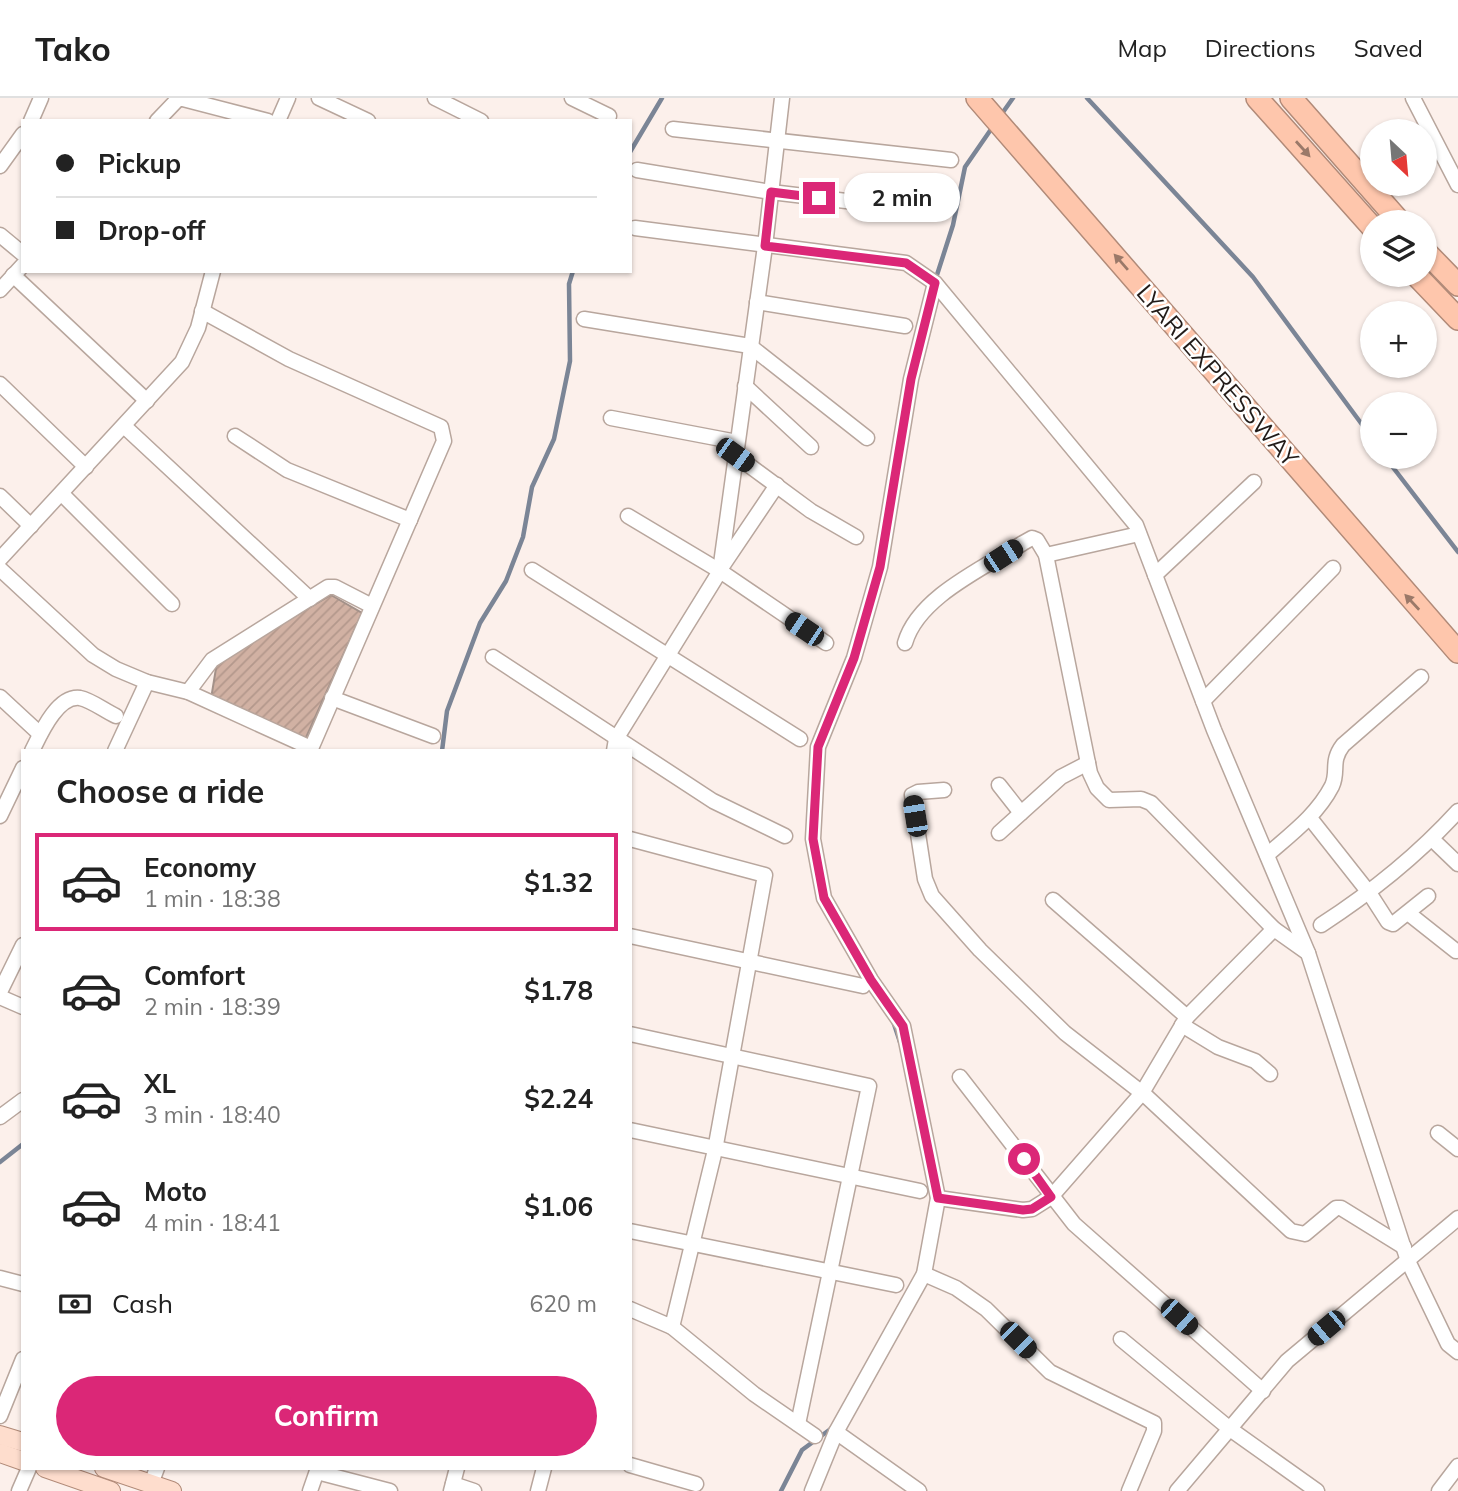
<!DOCTYPE html>
<html lang="en">
<head>
<meta charset="utf-8">
<style>
	:root { --surface:#fff; --page:#f6f6f6; --text:#222; --muted:#767676; --line:#e0e0e0; --accent:#db2777 }
	body { margin:0; font-family:Mulish,sans-serif; background:var(--page); color:var(--text); height:100vh; display:flex; flex-direction:column; font-size:26px; white-space:nowrap }
	* { box-sizing:border-box; margin:0 }
	p { font-size:23px; color:var(--muted) }
	.icon { flex:none; width:38px; height:38px; fill:none; stroke:currentColor; stroke-width:2; stroke-linecap:round; stroke-linejoin:round }
	.map { position:relative; flex:1; overflow:hidden }
	.side { position:absolute; left:21px; top:651px; width:611px; height:721px; display:flex; flex-direction:column; background:var(--surface); border-radius:0px; box-shadow:0 2px 5px #0004 }
	.side>* { flex:none }
	.banner { position:absolute; left:21px; top:21px; width:611px; height:154px; border-radius:0px; box-shadow:0 2px 5px #0004; display:grid; align-content:center; height:154px; padding:0 35px; background:var(--surface) }
	.needle { width:46px; rotate:154deg }
	.buttons { position:absolute; left:1360px; top:21px; display:grid; gap:14px }
	.buttons a { display:grid; place-items:center; width:77px; height:77px; border-radius:50%; background:var(--surface); box-shadow:0 2px 5px #0004; font-size:35px }
	.end { position:absolute; width:32px; height:32px; margin:-16px; border:9px solid #db2777; background:#fff; box-shadow:0 0 0 4px #fff }
	.from { border-radius:50% }
	.bubble { position:absolute; height:49px; border-radius:24px; background:var(--surface); box-shadow:0 2px 5px #0004; font-size:23px; font-weight:700; line-height:49px; text-align:center }
	.car { position:absolute; width:21px; height:42px; margin:-21px -10px; border-radius:9px; box-shadow:0 0 5px 2px #0007; background:linear-gradient(#222 24%,#8ab4d8 0 40%,#222 0 76%,#8ab4d8 0 86%,#222 0) }
	.banner b { display:flex; align-items:center; gap:24px; height:66px; font-size:26px }
	.banner b+b { border-top:2px solid var(--line) }
	.banner i { width:18px; height:18px; background:var(--text) }
	ul { padding:0; list-style:none }
	li { display:flex; align-items:center; gap:21px; height:98px; margin:0 14px 10px; padding:0 21px; border:4px solid transparent; border-radius:0px }
	li div { flex:1 }
	li b { display:block; font-size:26px }
	li em { font-style:normal; font-weight:700 }
	li.current { border-color:var(--accent) }
	li>.icon { width:63px; height:63px; stroke-width:1.5 }
	h2 { padding:0 35px; font-size:32px; line-height:84px }
	.pay { display:flex; align-items:center; gap:18px; height:77px; padding:0 35px; font-size:26px }
	.pay p { margin-inline-start:auto }
	.action { display:flex; gap:14px; margin-top:auto; padding:14px 35px }
	.action a { flex:1; height:80px; border-radius:42px; background:var(--accent); color:#fff; font-size:28px; font-weight:700; line-height:80px; text-align:center }
	header { display:flex; align-items:center; gap:42px; box-sizing:border-box; height:98px; padding:0 35px; background:var(--surface); border-bottom:2px solid var(--line) }
	header strong { font-size:33px }
	nav { display:flex; gap:38px; margin-inline-start:auto; font-size:24px }
	.map>svg:first-child { display:block }
	.lines { fill:none; stroke-linecap:round; stroke-linejoin:round }
	.stream { stroke:#7b8596; stroke-width:4.5 }
	.building { fill:url(#building-hatch); stroke:#a39189; stroke-width:2 }
	.minor-casing { stroke:#b8a69d; stroke-width:17 }
	.major-casing { stroke:#b18a78; stroke-width:20 }
	.highway-casing { stroke:#b18a78; stroke-width:24 }
	.minor { stroke:#fff; stroke-width:14 }
	.major { stroke:#feddcd; stroke-width:18 }
	.highway { stroke:#fec6ac; stroke-width:21 }
	.oneway { fill:#9b7969 }
	.route { stroke:#db2777; stroke-width:9 }
	.labels { text-anchor:middle; dominant-baseline:central; stroke-width:5; stroke-linejoin:round; paint-order:stroke }
	.street-label { font-size:24px; fill:#221b18; stroke:#fff }
</style>
</head>
<body>
<header>
<strong>Tako</strong>
<nav><a>Map</a><a>Directions</a><a>Saved</a></nav>
</header>
<div class="map">
<svg width="1458" height="1393" viewBox="0 0 1458 1393">
	<defs>
		<pattern id="building-hatch" width="6" height="6" patternUnits="userSpaceOnUse" patternTransform="scale(1.75)"><rect width="6" height="6" fill="#d1b1a3"/><path d="M-1 1l2-2M0 6l6-6M5 7l2-2" fill="none" stroke="#b3988c"/></pattern>
	</defs>
	<rect width="100%" height="100%" fill="#fcf0eb"/>
	<g class="lines">
		<g class="stream">
			<polyline points="1087,0 1253,179 1372,340"/>
			<polyline points="1001,17 1013,0"/>
			<polyline points="630,54 662,0"/>
			<polyline points="936,180 953,127 965,69 994,27"/>
			<polyline points="1385,359 1458,454"/>
			<polyline points="442,653 447,613 480,525 506,483 523,439 532,389 554,341 570,263 569,186 573,173"/>
			<polyline points="893,923 900,944"/>
			<polyline points="0,1064 23,1046"/>
			<polyline points="781,1393 802,1352 832,1330"/>
		</g>
	</g>
	<polygon class="building" points="331,497 362,515 304,644 211,601 217,564"/>
	<g class="lines">
		<defs>
			<g id="minor">
				<polyline points="319,0 368,23"/>
				<polyline points="435,0 481,23"/>
				<polyline points="572,0 609,18"/>
				<polyline points="1413,0 1458,87"/>
				<polyline points="31,23 41,0"/>
				<polyline points="157,23 179,0 268,23"/>
				<polyline points="278,23 288,0"/>
				<polyline points="673,31 951,62"/>
				<polyline points="0,68 23,36"/>
				<polyline points="637,72 771,94 938,114"/>
				<polyline points="635,130 906,165 935,185 1136,427 1214,632 1308,855 1408,1163 1448,1246 1458,1254"/>
				<polyline points="0,137 23,156"/>
				<polyline points="13,177 147,303"/>
				<polyline points="0,192 23,167"/>
				<polyline points="757,204 905,228"/>
				<polyline points="202,213 289,261 441,329 444,343 310,653"/>
				<polyline points="584,221 750,248 867,340"/>
				<polyline points="0,286 86,369"/>
				<polyline points="745,288 811,349"/>
				<polyline points="611,320 737,344"/>
				<polyline points="124,328 310,501"/>
				<polyline points="235,338 287,372 410,422"/>
				<polyline points="735,357 811,413 856,439"/>
				<polyline points="62,396 172,506"/>
				<polyline points="0,398 31,428"/>
				<polyline points="628,418 720,473 826,545"/>
				<polyline points="1046,457 1139,436"/>
				<polyline points="0,461 182,264 198,230 213,173"/>
				<polyline points="721,470 777,387"/>
				<polyline points="0,471 93,557 116,571 147,584 188,594 311,650"/>
				<polyline points="532,472 800,641"/>
				<polyline points="1155,477 1254,384"/>
				<path d="M905,545C918,499 984,470 1023,445L1032,440L1037,442L1046,457L1090,675L1097,690L1109,702L1141,701L1151,705L1274,831L1308,855"/>
				<polyline points="493,559 713,703 785,738"/>
				<polyline points="188,594 212,562 328,489 335,489 372,508"/>
				<polyline points="0,599 40,636"/>
				<polyline points="332,600 433,638"/>
				<polyline points="1203,603 1333,470"/>
				<path d="M32,653C40,637 57,597 80,600C91,602 105,613 116,618"/>
				<polyline points="115,653 147,584"/>
				<polyline points="614,653 616,641 720,473 765,148 782,0"/>
				<polyline points="999,687 1021,715"/>
				<polyline points="944,692 918,694 912,697 925,781 932,798 980,852 1065,935 1146,998 1291,1133 1305,1136 1336,1110 1341,1110 1404,1149"/>
				<polyline points="0,718 23,670"/>
				<polyline points="1310,720 1370,796 1388,824 1393,826 1428,798"/>
				<polyline points="999,735 1061,679 1088,665"/>
				<polyline points="630,741 765,777 715,1052 672,1229"/>
				<polyline points="1432,741 1458,766"/>
				<path d="M1267,757C1291,736 1317,717 1332,688C1339,673 1330,664 1343,647L1421,579"/>
				<polyline points="1053,802 1187,919"/>
				<polyline points="1408,815 1456,853"/>
				<path d="M1321,827C1372,794 1417,758 1458,713"/>
				<polyline points="630,838 863,888"/>
				<polyline points="0,894 23,847"/>
				<polyline points="0,899 23,909"/>
				<polyline points="1182,927 1218,949 1255,963 1270,976"/>
				<polyline points="630,936 869,988 798,1326"/>
				<polyline points="960,979 1074,1126 1263,1293"/>
				<polyline points="0,1019 23,1002"/>
				<polyline points="630,1032 920,1093"/>
				<polyline points="1438,1035 1458,1051"/>
				<polyline points="938,1100 1023,1112 1032,1111 1051,1099 1142,995 1187,919 1274,831"/>
				<polyline points="630,1133 896,1187"/>
				<polyline points="924,1176 956,1190 986,1211 1050,1274 1154,1325 1154,1333 1129,1393"/>
				<polyline points="0,1180 23,1186"/>
				<polyline points="630,1211 672,1229 754,1296 815,1338"/>
				<polyline points="1121,1241 1230,1331 1317,1393"/>
				<polyline points="0,1318 23,1261"/>
				<polyline points="836,1334 919,1393"/>
				<polyline points="630,1367 696,1386"/>
				<polyline points="317,1374 390,1393"/>
				<polyline points="151,1386 157,1370"/>
				<polyline points="453,1386 474,1393"/>
				<polyline points="19,1393 29,1370"/>
				<polyline points="310,1393 318,1370"/>
				<polyline points="451,1393 457,1370"/>
				<polyline points="538,1393 544,1370"/>
				<polyline points="812,1393 836,1334 924,1176 938,1100 903,928 871,882 824,800 813,741 818,649 854,560 880,469 911,281 935,185"/>
				<polyline points="1177,1393 1287,1263 1458,1120"/>
				<polyline points="1439,1393 1458,1368"/>
			</g>
			<g id="major">
				<polyline points="0,1337 23,1344"/>
				<polyline points="0,1355 23,1363"/>
				<polyline points="45,1370 111,1393"/>
				<polyline points="104,1370 172,1393"/>
			</g>
			<g id="highway">
				<path d="M977,0C1139,184 1297,371 1458,554"/>
				<polyline points="1257,0 1372,129"/>
				<polyline points="1291,0 1400,124"/>
				<polyline points="1424,152 1458,187"/>
				<polyline points="1416,177 1458,221"/>
			</g>
		</defs>
		<use href="#minor" class="minor-casing"/>
		<use href="#major" class="major-casing"/>
		<use href="#highway" class="highway-casing"/>
		<use href="#minor" class="minor"/>
		<use href="#major" class="major"/>
		<use href="#highway" class="highway"/>
	</g>
	<defs><path id="oneway-solid" d="M-6-.8H1V-3.2L6.5 0L1 3.2V.8H-6Z" transform="scale(1.75)"/></defs>
	<g class="oneway">
		<use href="#oneway-solid" transform="translate(1303 51) rotate(48)"/>
		<use href="#oneway-solid" transform="translate(1121 164) rotate(-131)"/>
		<use href="#oneway-solid" transform="translate(1412 504) rotate(-133)"/>
	</g>
	<g class="lines">
		<polyline class="route" points="819,100 771,94 765,148 906,165 935,185 911,281 880,469 854,560 818,649 813,741 824,800 871,882 903,928 938,1100 1023,1112 1032,1111 1051,1099 1024,1061"/>
	</g>
	<g class="labels">
		<g class="street-label">
			<text transform="translate(1218 277) rotate(49)">LYARI EXPRESSWAY</text>
		</g>
	</g>
</svg>
<div class="buttons">
<a><svg class="needle" viewBox="-14 -14 28 28"><path d="M0-13l5 13h-10z" fill="#e53935"/><path d="M0 13l5-13h-10z" fill="#767676"/></svg></a>
<a><svg class="icon" aria-label="layers" viewBox="0 0 24 24"><path d="M12 4l9 5-9 5-9-5zM3 14l9 5 9-5"/></svg></a>
<a>+</a>
<a>−</a>
</div>
<i class="end from" style="left:1024px;top:1061px"></i>
<i class="end" style="left:819px;top:100px"></i>
<div class="bubble" style="left:844px;top:75px;width:116px">2 min</div>
<i class="car" style="left:735px;top:357px;rotate:126deg"></i>
<i class="car" style="left:1003px;top:458px;rotate:57deg"></i>
<i class="car" style="left:804px;top:531px;rotate:304deg"></i>
<i class="car" style="left:915px;top:718px;rotate:351deg"></i>
<i class="car" style="left:1179px;top:1219px;rotate:132deg"></i>
<i class="car" style="left:1326px;top:1230px;rotate:230deg"></i>
<i class="car" style="left:1018px;top:1242px;rotate:135deg"></i>
<div class="banner">
<b><i class="from"></i>Pickup</b>
<b><i></i>Drop-off</b>
</div>
<section class="side">
<h2>Choose a ride</h2>
<ul>
<li class="current"><svg class="icon" aria-label="car" viewBox="0 0 24 24"><path d="M5 17H2v-5l4-1 3-4h7l3 4 3 1v5h-3M9 17h6M6 11h13"/><circle cx="7" cy="17" r="2"/><circle cx="17" cy="17" r="2"/></svg><div><b>Economy</b><p>1 min · 18:38</p></div><em>$1.32</em></li>
<li><svg class="icon" aria-label="car" viewBox="0 0 24 24"><path d="M5 17H2v-5l4-1 3-4h7l3 4 3 1v5h-3M9 17h6M6 11h13"/><circle cx="7" cy="17" r="2"/><circle cx="17" cy="17" r="2"/></svg><div><b>Comfort</b><p>2 min · 18:39</p></div><em>$1.78</em></li>
<li><svg class="icon" aria-label="car" viewBox="0 0 24 24"><path d="M5 17H2v-5l4-1 3-4h7l3 4 3 1v5h-3M9 17h6M6 11h13"/><circle cx="7" cy="17" r="2"/><circle cx="17" cy="17" r="2"/></svg><div><b>XL</b><p>3 min · 18:40</p></div><em>$2.24</em></li>
<li><svg class="icon" aria-label="car" viewBox="0 0 24 24"><path d="M5 17H2v-5l4-1 3-4h7l3 4 3 1v5h-3M9 17h6M6 11h13"/><circle cx="7" cy="17" r="2"/><circle cx="17" cy="17" r="2"/></svg><div><b>Moto</b><p>4 min · 18:41</p></div><em>$1.06</em></li>
</ul>
<div class="pay"><svg class="icon" aria-label="cash" viewBox="0 0 24 24"><path d="M3 7h18v10H3z"/><circle cx="12" cy="12" r="2"/></svg>Cash<p>620 m</p></div>
<div class="action"><a>Confirm</a></div>
</section>
</div>
</body>
</html>
